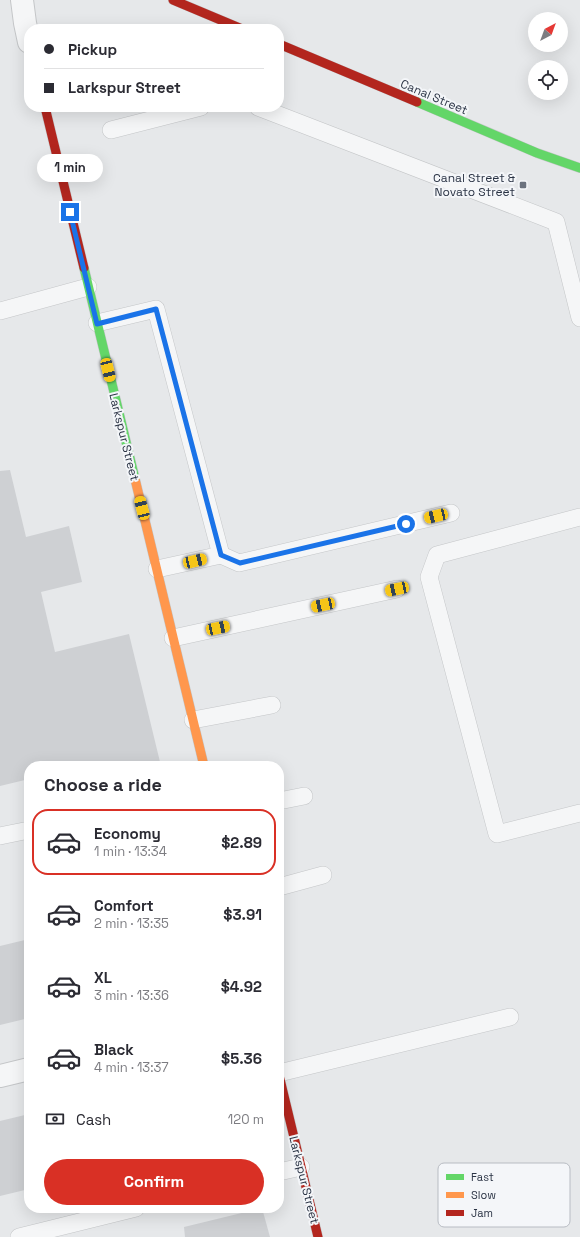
<!DOCTYPE html>
<html lang="en">
<head>
<meta charset="utf-8">
<style>
	:root { --surface:#fff; --page:#f2f2f3; --text:#2b2b33; --muted:#7c7c81; --line:#e1e1e2; --accent:#d93025 }
	body { margin:0; font-family:"Space Grotesk",sans-serif; background:var(--page); color:var(--text); height:100vh; display:flex; flex-direction:column; font-size:15px; white-space:nowrap }
	* { box-sizing:border-box; margin:0 }
	p { font-size:13px; color:var(--muted) }
	.icon { flex:none; width:22px; height:22px; fill:none; stroke:currentColor; stroke-width:2; stroke-linecap:round; stroke-linejoin:round }
	.map { position:relative; flex:1; overflow:hidden }
	.side { position:absolute; left:24px; top:761px; width:260px; height:452px; display:flex; flex-direction:column; background:var(--surface); border-radius:16px; box-shadow:0 4px 16px #0002 }
	.side>* { flex:none }
	.top-card { position:absolute; left:24px; top:24px; width:260px; height:88px; border-radius:16px; box-shadow:0 4px 16px #0002; display:grid; align-content:center; height:88px; padding:0 20px; background:var(--surface) }
	.needle { width:26px; rotate:41deg }
	.fabs { position:absolute; left:528px; top:12px; display:grid; gap:8px }
	.fabs a { display:grid; place-items:center; width:40px; height:40px; border-radius:50%; background:var(--surface); box-shadow:0 4px 16px #0002; font-size:20px }
	.end { position:absolute; width:18px; height:18px; margin:-9px; border:5px solid #1a73e8; background:#fff; box-shadow:0 0 0 2px #fff }
	.from { border-radius:50% }
	.bubble { position:absolute; height:28px; border-radius:14px; background:var(--surface); box-shadow:0 4px 16px #0002; font-size:13px; font-weight:700; line-height:28px; text-align:center }
	.car { position:absolute; width:12px; height:24px; margin:-12px -6px; border-radius:5px; box-shadow:0 0 3px 1px #0007; background:linear-gradient(#f5c518 24%,#345 0 40%,#f5c518 0 76%,#345 0 86%,#f5c518 0) }
	.top-card b { display:flex; align-items:center; gap:14px; height:38px; font-size:15px }
	.top-card b+b { border-top:1px solid var(--line) }
	.top-card i { width:10px; height:10px; background:var(--text) }
	ul { padding:0; list-style:none }
	li { display:flex; align-items:center; gap:12px; height:66px; margin:0 8px 6px; padding:0 12px; border:2px solid transparent; border-radius:16px }
	li div { flex:1 }
	li b { display:block; font-size:15px }
	li em { font-style:normal; font-weight:700 }
	li.active { border-color:var(--accent) }
	li>.icon { width:36px; height:36px; stroke-width:1.5 }
	h2 { padding:0 20px; font-size:18px; line-height:48px }
	.pay { display:flex; align-items:center; gap:10px; height:44px; padding:0 20px; font-size:15px }
	.pay p { margin-inline-start:auto }
	.button { display:flex; gap:8px; margin-top:auto; padding:8px 20px }
	.button a { flex:1; height:46px; border-radius:24px; background:var(--accent); color:#fff; font-size:16px; font-weight:700; line-height:46px; text-align:center }
	.map>svg:first-child { display:block }
	.building { fill:#ced0d3 }
	.lines { fill:none; stroke-linecap:round; stroke-linejoin:round }
	.lane-casing { stroke:#c4c6c8; stroke-width:18 }
	.street-casing { stroke:#c4c6c8; stroke-width:24 }
	.fast-casing { stroke:#c4c6c8; stroke-width:10 }
	.slow-casing { stroke:#c4c6c8; stroke-width:10 }
	.jam-casing { stroke:#c4c6c8; stroke-width:10 }
	.lane { stroke:#f5f6f7; stroke-width:17 }
	.street { stroke:#f5f6f7; stroke-width:22 }
	.fast { stroke:#63d668; stroke-width:9 }
	.slow { stroke:#ff974d; stroke-width:9 }
	.jam { stroke:#b3261e; stroke-width:9 }
	.route { stroke:#1a73e8; stroke-width:5 }
	.poi-dot { fill:#6c737f; stroke:#f4f6f9; stroke-width:1.5 }
	.labels { text-anchor:middle; dominant-baseline:central; stroke-width:4; stroke-linejoin:round; paint-order:stroke }
	.street-label { font-size:12px; fill:#2b3445; stroke:#f4f6f9 }
	.poi-label { font-size:12px; fill:#2b3445; stroke:#f4f6f9; text-anchor:end }
	.key { fill:#f4f6f9; stroke:#b8bcc3; stroke-width:1 }
	.key-label { font-size:11px; fill:#2b3445 }
</style>
</head>
<body>
<div class="map">
<svg width="580" height="1237" viewBox="0 0 580 1237">
	<rect width="100%" height="100%" fill="#e6e8ea"/>
	<g class="building">
		<polygon points="10,470 26,537 69,526 82,582 41,592 55,652 129,634 161,766 29,766 29,779 0,786 0,471"/>
		<polygon points="29,939 29,1018 0,1025 0,946"/>
		<polygon points="29,1114 29,1189 0,1196 0,1121"/>
		<polygon points="262,1208 270,1237 185,1237 184,1227"/>
	</g>
	<g class="lines">
		<defs>
			<g id="lane">
				<polyline points="258,107 556,222 580,318"/>
				<polyline points="111,130 201,107"/>
				<polyline points="0,311 88,287"/>
				<polyline points="97,323 156,309 221,555 157,569"/>
				<polyline points="580,517 437,555 429,577 497,834 580,813"/>
				<polyline points="221,555 239,563 451,513"/>
				<polyline points="173,638 397,589"/>
				<polyline points="193,720 272,705"/>
				<polyline points="279,801 304,796"/>
				<polyline points="0,836 29,830"/>
				<polyline points="279,887 323,875"/>
				<polyline points="279,1073 510,1017"/>
				<polyline points="279,1172 301,1167"/>
				<polyline points="19,1237 136,1208"/>
			</g>
			<g id="street">
				<polyline points="22,0 25,23 29,42"/>
				<polyline points="0,1076 29,1069"/>
			</g>
			<g id="fast">
				<polyline points="417,102 537,153 580,168"/>
				<polyline points="84,268 135,479"/>
			</g>
			<polyline id="slow" points="135,479 204,766"/>
			<g id="jam">
				<polyline points="173,0 242,29"/>
				<polyline points="279,44 417,102"/>
				<polyline points="45,107 84,268"/>
				<polyline points="279,1075 318,1237"/>
			</g>
		</defs>
		<use href="#lane" class="lane-casing"/>
		<use href="#street" class="street-casing"/>
		<use href="#fast" class="fast-casing"/>
		<use href="#slow" class="slow-casing"/>
		<use href="#jam" class="jam-casing"/>
		<use href="#lane" class="lane"/>
		<use href="#street" class="street"/>
		<use href="#fast" class="fast"/>
		<use href="#slow" class="slow"/>
		<use href="#jam" class="jam"/>
	</g>
	<g class="lines">
		<polyline class="route" points="70,212 97,324 156,309 221,555 240,563 406,524"/>
	</g>
	<rect class="poi-dot" x="519" y="181" width="8" height="8" rx="2"/>
	<g class="labels">
		<g class="street-label">
			<text transform="translate(434 97) rotate(23)">Canal Street</text>
			<text transform="translate(124 437) rotate(76)">Larkspur Street</text>
			<text transform="translate(304 1180) rotate(76)">Larkspur Street</text>
		</g>
		<g class="poi-label">
			<text x="515" y="178">Canal Street &amp;<tspan x="515" dy="14">Novato Street</tspan></text>
		</g>
	</g>
	<rect x="438" y="1163" width="132" height="64" rx="6" class="key"/>
	<rect x="446" y="1174" width="18" height="6" fill="#63d668"/>
	<rect x="446" y="1192" width="18" height="6" fill="#ff974d"/>
	<rect x="446" y="1210" width="18" height="6" fill="#b3261e"/>
	<g class="key-label">
		<text x="471" y="1181">Fast</text>
		<text x="471" y="1199">Slow</text>
		<text x="471" y="1217">Jam</text>
	</g>
</svg>
<div class="fabs">
<a><svg class="needle" viewBox="-14 -14 28 28"><path d="M0-13l5 13h-10z" fill="#e53935"/><path d="M0 13l5-13h-10z" fill="#7c7c81"/></svg></a>
<a><svg class="icon" aria-label="locate" viewBox="0 0 24 24"><circle cx="12" cy="12" r="6"/><path d="M12 2v4M12 18v4M2 12h4M18 12h4"/></svg></a>
</div>
<i class="end from" style="left:406px;top:524px"></i>
<i class="end" style="left:70px;top:212px"></i>
<div class="bubble" style="left:37px;top:154px;width:66px">1 min</div>
<i class="car" style="left:108px;top:370px;rotate:166deg"></i>
<i class="car" style="left:142px;top:508px;rotate:346deg"></i>
<i class="car" style="left:436px;top:516px;rotate:257deg"></i>
<i class="car" style="left:195px;top:561px;rotate:77deg"></i>
<i class="car" style="left:397px;top:589px;rotate:258deg"></i>
<i class="car" style="left:323px;top:605px;rotate:258deg"></i>
<i class="car" style="left:218px;top:628px;rotate:78deg"></i>
<div class="top-card">
<b><i class="from"></i>Pickup</b>
<b><i></i>Larkspur Street</b>
</div>
<section class="side">
<h2>Choose a ride</h2>
<ul>
<li class="active"><svg class="icon" aria-label="car" viewBox="0 0 24 24"><path d="M5 17H2v-5l4-1 3-4h7l3 4 3 1v5h-3M9 17h6M6 11h13"/><circle cx="7" cy="17" r="2"/><circle cx="17" cy="17" r="2"/></svg><div><b>Economy</b><p>1 min · 13:34</p></div><em>$2.89</em></li>
<li><svg class="icon" aria-label="car" viewBox="0 0 24 24"><path d="M5 17H2v-5l4-1 3-4h7l3 4 3 1v5h-3M9 17h6M6 11h13"/><circle cx="7" cy="17" r="2"/><circle cx="17" cy="17" r="2"/></svg><div><b>Comfort</b><p>2 min · 13:35</p></div><em>$3.91</em></li>
<li><svg class="icon" aria-label="car" viewBox="0 0 24 24"><path d="M5 17H2v-5l4-1 3-4h7l3 4 3 1v5h-3M9 17h6M6 11h13"/><circle cx="7" cy="17" r="2"/><circle cx="17" cy="17" r="2"/></svg><div><b>XL</b><p>3 min · 13:36</p></div><em>$4.92</em></li>
<li><svg class="icon" aria-label="car" viewBox="0 0 24 24"><path d="M5 17H2v-5l4-1 3-4h7l3 4 3 1v5h-3M9 17h6M6 11h13"/><circle cx="7" cy="17" r="2"/><circle cx="17" cy="17" r="2"/></svg><div><b>Black</b><p>4 min · 13:37</p></div><em>$5.36</em></li>
</ul>
<div class="pay"><svg class="icon" aria-label="cash" viewBox="0 0 24 24"><path d="M3 7h18v10H3z"/><circle cx="12" cy="12" r="2"/></svg>Cash<p>120 m</p></div>
<div class="button"><a>Confirm</a></div>
</section>
</div>
</body>
</html>
